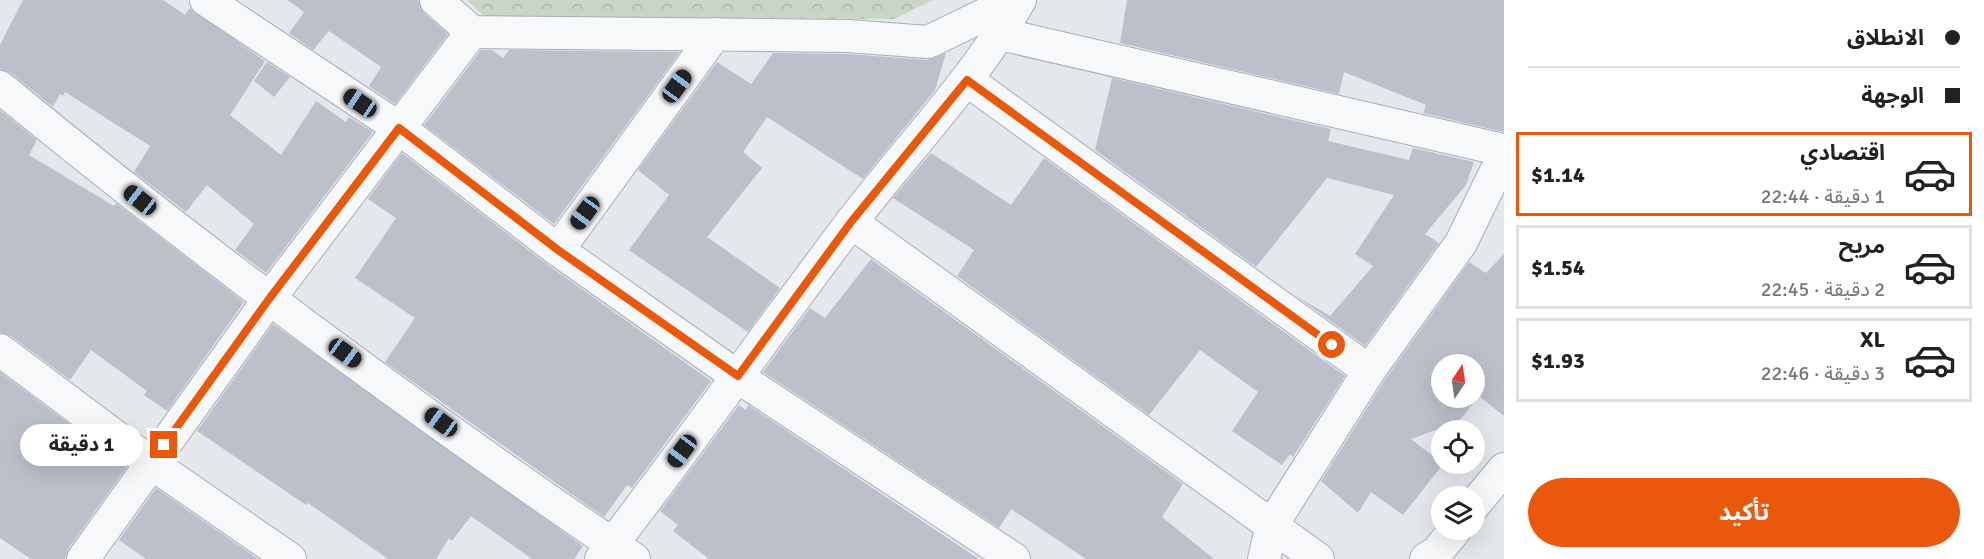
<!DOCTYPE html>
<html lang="ar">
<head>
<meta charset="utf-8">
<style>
	:root { --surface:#fff; --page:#f2f2f2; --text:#222; --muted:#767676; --line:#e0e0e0; --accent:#ea580c }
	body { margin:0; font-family:Signika,"Noto Sans Arabic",sans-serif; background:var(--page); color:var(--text); direction:rtl; height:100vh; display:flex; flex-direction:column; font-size:22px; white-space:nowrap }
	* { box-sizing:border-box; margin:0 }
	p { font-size:20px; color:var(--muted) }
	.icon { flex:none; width:33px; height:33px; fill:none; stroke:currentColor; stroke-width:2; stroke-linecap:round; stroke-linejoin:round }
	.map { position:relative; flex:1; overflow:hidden; direction:ltr }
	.details { display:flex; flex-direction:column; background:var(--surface); width:480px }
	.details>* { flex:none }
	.hud { display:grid; align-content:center; height:132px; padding:0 24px; background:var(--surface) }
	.needle { width:39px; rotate:13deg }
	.buttons { position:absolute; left:1431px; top:354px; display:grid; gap:12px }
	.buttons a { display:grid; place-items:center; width:54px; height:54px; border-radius:50%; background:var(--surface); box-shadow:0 6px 24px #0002; font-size:30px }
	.end { position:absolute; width:27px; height:27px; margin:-14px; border:8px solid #ea580c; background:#fff; box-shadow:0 0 0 3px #fff }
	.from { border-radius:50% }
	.bubble { position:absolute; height:42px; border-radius:21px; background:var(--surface); box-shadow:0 6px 24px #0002; font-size:20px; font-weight:700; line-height:42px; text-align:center; direction:rtl }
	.car { position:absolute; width:18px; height:36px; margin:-18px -9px; border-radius:8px; box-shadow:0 0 4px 2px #0007; background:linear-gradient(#222 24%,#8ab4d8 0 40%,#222 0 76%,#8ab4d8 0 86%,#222 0) }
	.hud b { display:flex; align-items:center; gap:21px; height:57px; font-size:22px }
	.hud b+b { border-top:2px solid var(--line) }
	.hud i { width:15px; height:15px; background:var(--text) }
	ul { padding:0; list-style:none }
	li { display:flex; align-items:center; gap:18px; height:84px; margin:0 12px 9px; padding:0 12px; border:3px solid var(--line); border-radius:0px }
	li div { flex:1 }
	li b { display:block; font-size:22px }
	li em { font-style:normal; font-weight:700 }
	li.active { border-color:var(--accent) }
	li>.icon { width:54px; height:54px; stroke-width:1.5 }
	.cta { display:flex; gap:12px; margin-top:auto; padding:12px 24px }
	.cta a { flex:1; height:69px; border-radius:36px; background:var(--accent); color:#fff; font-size:24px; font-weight:700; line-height:69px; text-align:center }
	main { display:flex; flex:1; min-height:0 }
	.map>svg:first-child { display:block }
	.forest { fill:url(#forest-crowns) }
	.building { fill:#bbc0ca; fill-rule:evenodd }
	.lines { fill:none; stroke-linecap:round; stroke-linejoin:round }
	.street-casing { stroke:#a9aeb7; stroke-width:34 }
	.street { stroke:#f7f8fa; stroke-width:32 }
	.route { stroke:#ea580c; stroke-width:8 }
</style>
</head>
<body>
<main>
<section class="details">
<div class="hud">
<b><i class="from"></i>الانطلاق</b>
<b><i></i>الوجهة</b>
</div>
<ul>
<li class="active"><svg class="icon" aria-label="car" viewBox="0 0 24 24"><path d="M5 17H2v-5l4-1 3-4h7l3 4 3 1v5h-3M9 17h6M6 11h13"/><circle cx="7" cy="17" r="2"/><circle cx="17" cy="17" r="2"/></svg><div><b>اقتصادي</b><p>1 دقيقة · 22:44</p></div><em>$1.14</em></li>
<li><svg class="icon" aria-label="car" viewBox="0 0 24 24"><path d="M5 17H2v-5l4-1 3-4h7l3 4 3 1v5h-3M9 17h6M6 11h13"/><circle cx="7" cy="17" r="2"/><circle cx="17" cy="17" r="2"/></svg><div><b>مريح</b><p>2 دقيقة · 22:45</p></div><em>$1.54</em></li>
<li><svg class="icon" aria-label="car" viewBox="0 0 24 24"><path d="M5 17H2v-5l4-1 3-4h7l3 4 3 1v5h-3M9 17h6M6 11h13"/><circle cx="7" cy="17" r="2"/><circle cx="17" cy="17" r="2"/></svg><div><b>XL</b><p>3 دقيقة · 22:46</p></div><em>$1.93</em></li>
</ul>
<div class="cta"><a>تأكيد</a></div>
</section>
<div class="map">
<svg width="1504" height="559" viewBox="0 0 1504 559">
	<defs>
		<pattern id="forest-crowns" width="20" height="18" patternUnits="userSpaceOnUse" patternTransform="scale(1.5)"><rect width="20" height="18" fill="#c9d6c5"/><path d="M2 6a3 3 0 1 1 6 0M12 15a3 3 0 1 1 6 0" fill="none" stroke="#adb8ab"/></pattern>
	</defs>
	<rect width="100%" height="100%" fill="#e4e7ec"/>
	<polygon class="forest" points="467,0 933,0 894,19 485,17"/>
	<g class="building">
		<polygon points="23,0 163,0 185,15 190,8 265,61 230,115 281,155 316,101 346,122 349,117 373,132 266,273 235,250 254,224 207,185 186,212 134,172 150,146 65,92 63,96 60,94 53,107 11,73 0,69 0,45"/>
		<polygon points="287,0 418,0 424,13 448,34 395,104 369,86 381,67 329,31 313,50 289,33 304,12"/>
		<polygon points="1127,0 1504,0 1504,132 1423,113 1426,105 1344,72 1339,94 1120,43"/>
		<polygon points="481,50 492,50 503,58 509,50 680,52 554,224 424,125"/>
		<polygon points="773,53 847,54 927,60 946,53 935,90 863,179 767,117 743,152 762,168 707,237 780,288 748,332 629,250 669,195 638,170 717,62 751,84"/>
		<polygon points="267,62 290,77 274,97 254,81"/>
		<polygon points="1112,78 1331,129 1328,141 1409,160 1413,148 1474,162 1466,185 1425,234 1439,243 1365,346 1295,295 1330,316 1373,266 1355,254 1394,195 1327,178 1256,267 1095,150"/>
		<polygon points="0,110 37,140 29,155 114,206 116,203 244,302 167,411 144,395 147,391 91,350 70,380 11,336 0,332"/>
		<polygon points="402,153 548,265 711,381 632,488 627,485 604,517 385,362 415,318 355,278 396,218 368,199"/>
		<polygon points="931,153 1011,205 1044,158 1345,376 1293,457 1290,454 1282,465 1232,431 1258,392 1200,350 1149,415 957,276 974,250 893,198"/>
		<path d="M1504,254V416L1479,396L1458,422L1411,439L1443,464L1403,515L1371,492L1358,513L1321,481L1384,381L1469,262L1486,273ZM1442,364H1474V398H1442Z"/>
		<polygon points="871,259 1183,484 1162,517 1214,559 1086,559 1011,509 999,528 763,372 810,308 825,318"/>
		<polygon points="273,324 583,546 574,559 532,559 471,516 452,541 449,538 436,559 388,559 308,503 306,505 197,431"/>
		<polygon points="0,372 127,467 68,549 65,559 31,559 0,538"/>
		<polygon points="739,405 746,410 748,405 979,559 709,559 673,531 678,525 660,511"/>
		<polygon points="156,488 258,559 146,559 119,540"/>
	</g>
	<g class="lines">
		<defs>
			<g id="street">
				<polyline points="206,0 399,128 558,250 738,377 1014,559"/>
				<polyline points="436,0 472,32 848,36 928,42 1015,0"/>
				<polyline points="1000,34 1499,149 1499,165 1504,170"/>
				<polyline points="967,80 1369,371"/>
				<path d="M0,87C203,254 416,411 634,559"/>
				<polyline points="851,222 1318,559"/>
				<polyline points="558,250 715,34"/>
				<polyline points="0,350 151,463 290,559"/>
				<polyline points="1474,505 1504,469"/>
				<polyline points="83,559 269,299 472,32"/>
				<path d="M601,559C686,449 766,335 850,224C907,149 973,82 1020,0"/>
				<polyline points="1264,559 1272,525 1369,371 1461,243 1499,165"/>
				<polyline points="1426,559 1437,552 1455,530"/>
			</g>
		</defs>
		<use href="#street" class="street-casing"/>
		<use href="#street" class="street"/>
	</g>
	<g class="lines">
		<polyline class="route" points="164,445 269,299 399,128 558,250 738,376 851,222 967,80 1332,345"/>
	</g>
</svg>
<div class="buttons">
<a><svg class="needle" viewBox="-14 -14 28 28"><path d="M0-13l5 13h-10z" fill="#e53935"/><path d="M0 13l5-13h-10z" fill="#767676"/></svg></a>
<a><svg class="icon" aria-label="locate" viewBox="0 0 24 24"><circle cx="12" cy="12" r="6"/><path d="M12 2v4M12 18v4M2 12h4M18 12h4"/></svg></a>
<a><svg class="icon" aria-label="layers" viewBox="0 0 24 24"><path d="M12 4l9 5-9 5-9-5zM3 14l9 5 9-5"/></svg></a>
</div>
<i class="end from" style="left:1332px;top:345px"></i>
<i class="end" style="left:164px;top:445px"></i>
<div class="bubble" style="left:20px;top:424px;width:123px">1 دقيقة</div>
<i class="car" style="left:677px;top:86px;rotate:36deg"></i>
<i class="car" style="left:360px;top:103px;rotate:304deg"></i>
<i class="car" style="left:140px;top:200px;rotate:308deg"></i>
<i class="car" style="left:585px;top:213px;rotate:216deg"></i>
<i class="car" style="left:345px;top:353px;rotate:126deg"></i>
<i class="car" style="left:441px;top:422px;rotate:306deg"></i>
<i class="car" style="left:682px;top:451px;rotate:217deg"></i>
</div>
</main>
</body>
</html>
